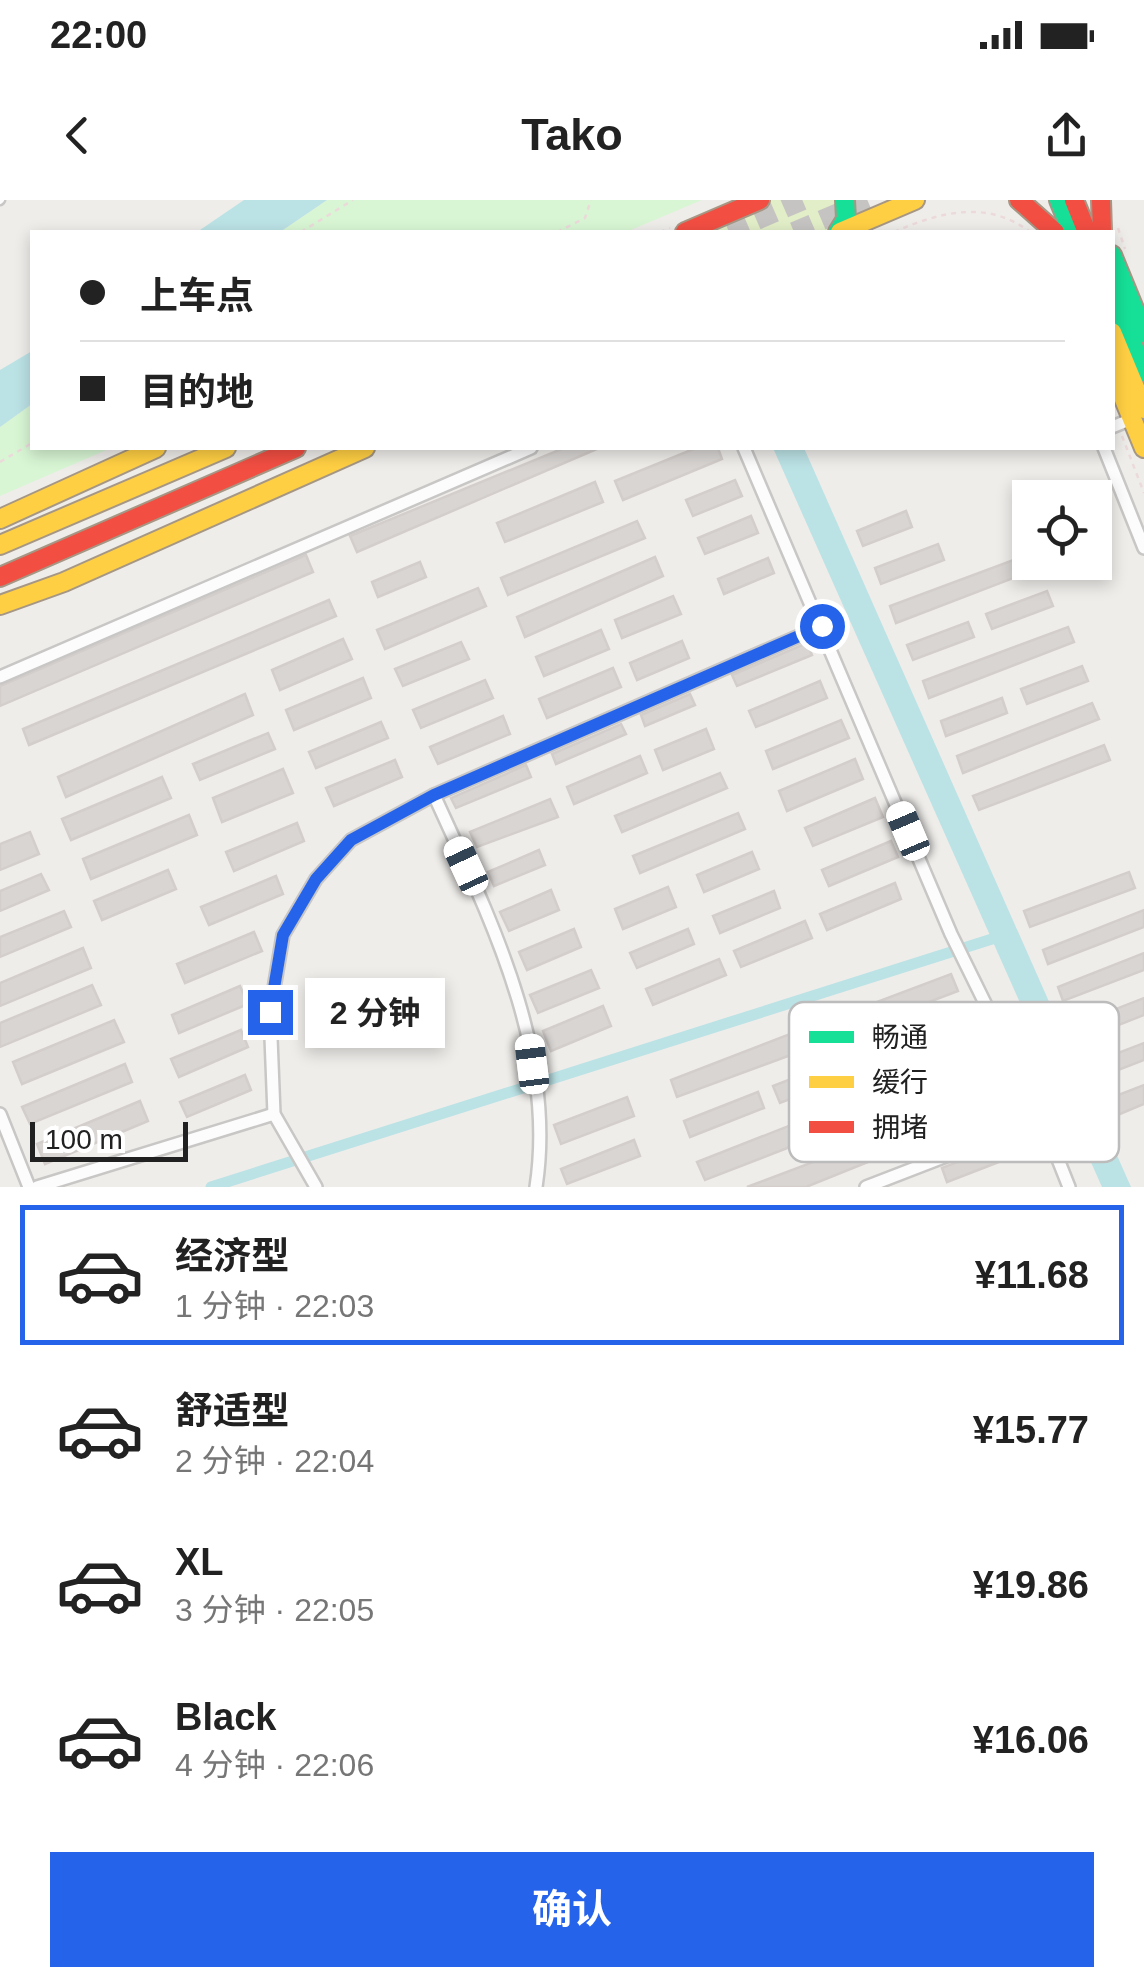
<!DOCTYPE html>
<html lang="zh">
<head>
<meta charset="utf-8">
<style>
	:root { --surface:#fff; --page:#f6f6f6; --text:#222; --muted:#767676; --line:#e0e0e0; --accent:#2563eb }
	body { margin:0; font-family:Arial,"Noto Sans SC",sans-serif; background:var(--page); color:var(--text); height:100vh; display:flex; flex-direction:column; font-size:38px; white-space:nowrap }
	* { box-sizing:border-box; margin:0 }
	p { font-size:32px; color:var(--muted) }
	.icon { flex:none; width:55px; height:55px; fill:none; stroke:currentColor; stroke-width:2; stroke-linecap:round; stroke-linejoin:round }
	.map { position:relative; height:987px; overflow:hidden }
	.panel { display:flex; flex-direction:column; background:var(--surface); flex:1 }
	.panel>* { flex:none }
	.guide { position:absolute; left:30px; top:30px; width:1085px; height:220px; border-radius:0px; box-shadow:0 5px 15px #0003; display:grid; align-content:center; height:220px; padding:0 50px; background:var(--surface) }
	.fabs { position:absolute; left:1012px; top:280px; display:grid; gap:20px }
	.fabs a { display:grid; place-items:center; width:100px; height:100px; border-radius:0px; background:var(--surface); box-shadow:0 5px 15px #0003; font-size:50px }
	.scale { position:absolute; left:30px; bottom:25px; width:158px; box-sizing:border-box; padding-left:10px; border:5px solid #212121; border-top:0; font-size:28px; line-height:35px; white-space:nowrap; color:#212121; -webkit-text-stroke:8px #fff; paint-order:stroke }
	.end { position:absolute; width:45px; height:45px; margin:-22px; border:12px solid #2563eb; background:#fff; box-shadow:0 0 0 5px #fff }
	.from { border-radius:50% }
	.bubble { position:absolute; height:70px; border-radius:0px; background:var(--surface); box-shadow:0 5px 15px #0003; font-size:32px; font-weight:700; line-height:70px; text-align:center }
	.car { position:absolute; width:30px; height:60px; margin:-30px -15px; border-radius:12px; box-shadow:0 0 8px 2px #0007; background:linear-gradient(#fff 24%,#345 0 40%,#fff 0 76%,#345 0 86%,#fff 0) }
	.guide b { display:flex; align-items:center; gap:35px; height:95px; font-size:38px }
	.guide b+b { border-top:2px solid var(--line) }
	.guide i { width:25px; height:25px; background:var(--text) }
	ul { padding:18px 0 0; list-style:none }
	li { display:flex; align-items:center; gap:30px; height:140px; margin:0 20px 15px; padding:0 30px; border:5px solid transparent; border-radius:0px }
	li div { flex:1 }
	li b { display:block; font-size:38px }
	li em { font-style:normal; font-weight:700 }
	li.selected { border-color:var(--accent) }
	li>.icon { width:90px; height:90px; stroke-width:1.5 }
	.primary-button { display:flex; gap:20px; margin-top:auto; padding:20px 50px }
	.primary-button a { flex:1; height:115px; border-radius:0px; background:var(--accent); color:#fff; font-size:40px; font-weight:700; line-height:115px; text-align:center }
	.status { display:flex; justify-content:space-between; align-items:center; height:70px; padding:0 50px; background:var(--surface); direction:ltr }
	.status svg { height:28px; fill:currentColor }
	header { display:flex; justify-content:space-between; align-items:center; height:130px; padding:0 50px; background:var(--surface); font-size:45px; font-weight:700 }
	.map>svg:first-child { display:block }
	.grass { fill:#e1eec7 }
	.park { fill:#d8f6d4 }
	.water { fill:#bbe2e5 }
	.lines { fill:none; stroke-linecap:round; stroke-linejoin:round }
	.canal { stroke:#bbe2e5; stroke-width:11 }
	.building { fill:#d8d5d3; stroke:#d3cecb; stroke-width:2.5 }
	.highway-tunnel { stroke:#c6c4c2; stroke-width:20; stroke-dasharray:20 10; stroke-linecap:butt }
	.lane-casing { stroke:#c8c7c6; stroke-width:11 }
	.street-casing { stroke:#c8c7c6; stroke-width:16 }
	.fast-casing { stroke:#a69785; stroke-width:22 }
	.slow-casing { stroke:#a69785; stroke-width:22 }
	.jam-casing { stroke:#a69785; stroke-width:22 }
	.path { stroke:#ecdadb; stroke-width:2.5; stroke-dasharray:5 5; stroke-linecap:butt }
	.lane { stroke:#fdfcfc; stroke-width:6 }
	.street { stroke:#fdfcfc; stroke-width:11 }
	.fast { stroke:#16e098; stroke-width:18 }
	.slow { stroke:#ffcf43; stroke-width:18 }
	.jam { stroke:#f24e42; stroke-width:18 }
	.route { stroke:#2563eb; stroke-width:12 }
	.key { fill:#fff; stroke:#bcbcbc; stroke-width:2.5 }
	.key-label { font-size:28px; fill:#212121 }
</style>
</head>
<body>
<div class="status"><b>22:00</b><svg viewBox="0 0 49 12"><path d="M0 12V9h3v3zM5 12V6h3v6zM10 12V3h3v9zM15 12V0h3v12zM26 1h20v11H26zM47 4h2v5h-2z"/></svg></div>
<header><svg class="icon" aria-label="back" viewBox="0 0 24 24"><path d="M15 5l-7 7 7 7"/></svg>Tako<svg class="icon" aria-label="share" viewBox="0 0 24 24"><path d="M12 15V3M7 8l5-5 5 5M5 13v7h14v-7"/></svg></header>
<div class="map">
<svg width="1144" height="987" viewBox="0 0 1144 987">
	<rect width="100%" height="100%" fill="#efedea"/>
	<polygon class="grass" points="772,0 839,0 840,12 827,32 708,32 706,29"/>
	<g class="park">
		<polygon points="327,0 702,0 626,32 280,32"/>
		<polygon points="32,204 32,248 111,248 0,296 0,227"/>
	</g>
	<g class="water">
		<polygon points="244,0 327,0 280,32 197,32"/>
		<polygon points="32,151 32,204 0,227 0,170"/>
		<polygon points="773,248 804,248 1131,987 1102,987"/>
	</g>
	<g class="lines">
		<polyline class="canal" points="211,987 992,739"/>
	</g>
	<g class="building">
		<polygon points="564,248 599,248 357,352 350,336"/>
		<polygon points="696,248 718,248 722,259 623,300 615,281"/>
		<polygon points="735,280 742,296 693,316 686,300"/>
		<polygon points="595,282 603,302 505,342 497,323"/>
		<polygon points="906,311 912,327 863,346 857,331"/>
		<polygon points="751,316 758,333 705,354 698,338"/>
		<polygon points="637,321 645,338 508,395 501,378"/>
		<polygon points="938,344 944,360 881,384 875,368"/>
		<polygon points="1030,354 1030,362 1037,369 896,423 890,406"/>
		<polygon points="306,355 313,372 0,506 0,486"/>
		<polygon points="655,357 663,376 525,437 517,417"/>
		<polygon points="768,358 774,373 724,394 718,379"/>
		<polygon points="420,362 426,377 378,397 372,382"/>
		<polygon points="478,388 486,406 385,449 377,430"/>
		<polygon points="1047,391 1053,406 992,429 986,414"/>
		<polygon points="673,396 681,414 622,438 615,420"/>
		<polygon points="329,400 336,416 29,545 23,529"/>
		<polygon points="968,422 974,437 913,460 907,445"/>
		<polygon points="1068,427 1074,442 929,498 923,481"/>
		<polygon points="601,430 609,449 544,476 536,457"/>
		<polygon points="343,439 352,459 280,490 272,470"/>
		<polygon points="682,441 689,458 637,480 630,463"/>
		<polygon points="461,442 469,459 403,486 395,469"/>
		<polygon points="807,443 812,455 737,486 732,475"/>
		<polygon points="1082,466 1088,481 1027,504 1021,489"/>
		<polygon points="613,468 621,487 547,518 539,499"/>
		<polygon points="363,478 371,498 294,530 286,510"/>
		<polygon points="485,480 493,498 421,528 413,510"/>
		<polygon points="820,481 827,498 756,527 749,511"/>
		<polygon points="245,494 253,515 66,597 58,577"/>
		<polygon points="690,494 695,505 645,526 641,515"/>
		<polygon points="1002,498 1007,513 946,536 941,521"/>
		<polygon points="1092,503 1099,519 963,573 957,556"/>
		<polygon points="503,516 510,534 438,564 430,547"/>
		<polygon points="841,520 849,538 773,569 766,551"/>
		<polygon points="381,522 388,538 316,568 309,552"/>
		<polygon points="621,524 626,534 556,564 552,554"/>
		<polygon points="706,529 714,549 663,570 655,550"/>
		<polygon points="268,533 275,549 200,580 193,564"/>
		<polygon points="1104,545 1110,560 979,610 973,596"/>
		<polygon points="640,556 647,573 574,604 567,587"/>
		<polygon points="855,559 863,579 787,611 779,591"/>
		<polygon points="395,560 402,577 334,606 326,588"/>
		<polygon points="526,565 531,577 456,608 451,598"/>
		<polygon points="283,569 293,593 222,622 213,598"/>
		<polygon points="720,573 727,588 622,632 615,616"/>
		<polygon points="162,577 171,598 71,640 62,619"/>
		<polygon points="875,598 883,617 813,646 805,628"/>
		<polygon points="550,599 558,617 477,647 470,632"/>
		<polygon points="738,613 745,629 640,673 633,656"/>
		<polygon points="189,615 197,635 91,679 83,659"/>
		<polygon points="297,623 304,641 234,671 226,652"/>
		<polygon points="30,632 39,654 0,670 0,644"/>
		<polygon points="891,641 898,657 829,686 822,670"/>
		<polygon points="539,650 545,665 494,686 488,672"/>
		<polygon points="752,652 759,669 704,692 697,675"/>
		<polygon points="168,670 176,689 102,720 94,701"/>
		<polygon points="1129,672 1135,688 1030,727 1024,711"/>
		<polygon points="41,674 49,690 0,711 0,691"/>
		<polygon points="276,676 283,694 209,725 201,707"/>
		<polygon points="895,683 901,699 827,730 820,714"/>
		<polygon points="668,687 676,707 623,729 615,709"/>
		<polygon points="551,690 559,710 509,731 500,712"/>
		<polygon points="774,691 780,708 720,733 713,716"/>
		<polygon points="1144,710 1144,727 1048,764 1043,750"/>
		<polygon points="64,711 71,727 0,757 0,737"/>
		<polygon points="805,721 812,738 741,767 734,751"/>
		<polygon points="574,729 581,747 527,770 519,752"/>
		<polygon points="688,729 694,744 637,768 630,753"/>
		<polygon points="254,732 262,751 185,783 177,764"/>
		<polygon points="83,748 91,768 0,806 0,783"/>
		<polygon points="1144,753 1144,770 1063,801 1058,787"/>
		<polygon points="719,759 726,775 653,805 646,789"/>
		<polygon points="591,770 599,788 538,813 530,795"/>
		<polygon points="951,774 958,791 884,819 877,802"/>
		<polygon points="92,785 101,805 0,847 0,823"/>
		<polygon points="240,786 248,804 179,833 172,815"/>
		<polygon points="1144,798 1144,815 1081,840 1075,825"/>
		<polygon points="603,806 611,826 551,851 543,831"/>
		<polygon points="829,819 837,838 677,897 671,880"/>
		<polygon points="114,820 124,842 22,884 13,862"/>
		<polygon points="241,830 248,847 179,877 171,859"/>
		<polygon points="1144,843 1144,860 1098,878 1092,863"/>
		<polygon points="845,858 852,875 780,903 773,886"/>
		<polygon points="125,864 132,882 30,924 22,907"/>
		<polygon points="245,875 251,890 187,917 180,902"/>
		<polygon points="1144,885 1144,904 1115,916 1108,899"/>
		<polygon points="1001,891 1007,906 806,987 747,987"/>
		<polygon points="758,892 764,908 690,937 684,921"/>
		<polygon points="627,897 634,916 561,944 554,925"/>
		<polygon points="860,898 867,917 705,980 697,962"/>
		<polygon points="140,901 148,921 45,964 37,944"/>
		<polygon points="1020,938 1025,952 947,982 942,968"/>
		<polygon points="634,940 640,956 567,984 561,969"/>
	</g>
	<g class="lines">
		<g class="highway-tunnel">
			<polyline points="729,32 803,0"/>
			<polyline points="794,32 869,0"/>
		</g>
		<defs>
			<polyline id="lane" points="0,1 1,0"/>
			<g id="street">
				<polyline points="1112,227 1132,219"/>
				<polyline points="744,248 951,734 1042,919 1069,987"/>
				<polyline points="1104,248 1144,348"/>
				<polyline points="0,477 531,248"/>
				<path d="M434,595C489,716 557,850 536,987"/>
				<polyline points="0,914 29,987"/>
				<polyline points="37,987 274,914"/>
				<polyline points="316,987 274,914 270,812 283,735 316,679 351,640 434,595 822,426"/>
				<polyline points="866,987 1042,919"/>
			</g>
			<g id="fast">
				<polyline points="1059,0 1072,32"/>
				<polyline points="838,32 846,19 845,0"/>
				<polyline points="1112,55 1144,133"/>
				<polyline points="1112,95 1144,172"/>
			</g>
			<g id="slow">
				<polyline points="840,32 915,0"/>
				<polyline points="1112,132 1144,209"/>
				<polyline points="1112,170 1144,248"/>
				<polyline points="0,319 156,248"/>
				<polyline points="0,345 226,248"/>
				<polyline points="0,405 64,382 365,248"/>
			</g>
			<g id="jam">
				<polyline points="1019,0 1055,32"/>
				<polyline points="1074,0 1087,32"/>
				<polyline points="1101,0 1102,31"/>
				<polyline points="685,32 760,0"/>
				<polyline points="0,377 296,248"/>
			</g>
		</defs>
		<use href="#lane" class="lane-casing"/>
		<use href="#street" class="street-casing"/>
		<use href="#fast" class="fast-casing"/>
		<use href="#slow" class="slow-casing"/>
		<use href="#jam" class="jam-casing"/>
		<g class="path">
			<polyline points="1118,28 1125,49"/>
			<polyline points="301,32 353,0"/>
			<polyline points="557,32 585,18 591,0"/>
			<polyline points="660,32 670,28"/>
			<path d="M894,32C942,11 988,0 1030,32"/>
			<polyline points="1122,236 1144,293"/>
			<polyline points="0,262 32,243"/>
		</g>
		<use href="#lane" class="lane"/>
		<use href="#street" class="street"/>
		<use href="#fast" class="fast"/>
		<use href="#slow" class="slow"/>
		<use href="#jam" class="jam"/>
	</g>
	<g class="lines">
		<polyline class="route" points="270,812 283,735 316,679 351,640 434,595 822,426"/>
	</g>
	<rect x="789" y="802" width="330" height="160" rx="15" class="key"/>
	<rect x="809" y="831" width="45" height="12" fill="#16e098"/>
	<rect x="809" y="876" width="45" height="12" fill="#ffcf43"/>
	<rect x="809" y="921" width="45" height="12" fill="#f24e42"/>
	<g class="key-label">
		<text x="872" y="847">畅通</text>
		<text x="872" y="892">缓行</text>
		<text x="872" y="937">拥堵</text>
	</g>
</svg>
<div class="fabs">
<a><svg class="icon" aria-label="locate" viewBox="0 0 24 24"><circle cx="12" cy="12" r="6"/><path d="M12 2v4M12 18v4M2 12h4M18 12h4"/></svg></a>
</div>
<div class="scale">100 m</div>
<i class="end from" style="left:822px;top:426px"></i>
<i class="end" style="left:270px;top:812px"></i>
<div class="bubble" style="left:305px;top:778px;width:140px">2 分钟</div>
<i class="car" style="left:908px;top:631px;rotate:337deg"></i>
<i class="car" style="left:466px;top:666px;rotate:335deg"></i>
<i class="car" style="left:532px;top:864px;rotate:353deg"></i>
<div class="guide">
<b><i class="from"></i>上车点</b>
<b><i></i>目的地</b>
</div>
</div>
<section class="panel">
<ul>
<li class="selected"><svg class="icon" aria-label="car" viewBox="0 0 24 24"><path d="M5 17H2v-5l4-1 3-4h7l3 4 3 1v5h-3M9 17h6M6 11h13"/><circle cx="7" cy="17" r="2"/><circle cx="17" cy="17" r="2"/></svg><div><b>经济型</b><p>1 分钟 · 22:03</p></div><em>¥11.68</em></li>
<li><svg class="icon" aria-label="car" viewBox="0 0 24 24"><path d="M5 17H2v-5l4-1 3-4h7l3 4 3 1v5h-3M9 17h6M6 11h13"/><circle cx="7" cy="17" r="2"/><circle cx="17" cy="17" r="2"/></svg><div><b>舒适型</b><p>2 分钟 · 22:04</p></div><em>¥15.77</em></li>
<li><svg class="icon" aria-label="car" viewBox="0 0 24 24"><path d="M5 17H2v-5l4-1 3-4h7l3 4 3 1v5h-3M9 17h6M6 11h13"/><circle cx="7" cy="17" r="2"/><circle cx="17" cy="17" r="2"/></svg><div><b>XL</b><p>3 分钟 · 22:05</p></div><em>¥19.86</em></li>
<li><svg class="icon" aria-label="car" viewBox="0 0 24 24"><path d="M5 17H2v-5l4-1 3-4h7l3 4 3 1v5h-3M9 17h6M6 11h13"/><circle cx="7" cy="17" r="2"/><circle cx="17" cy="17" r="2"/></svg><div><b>Black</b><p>4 分钟 · 22:06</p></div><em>¥16.06</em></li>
</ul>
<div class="primary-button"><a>确认</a></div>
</section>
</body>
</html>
